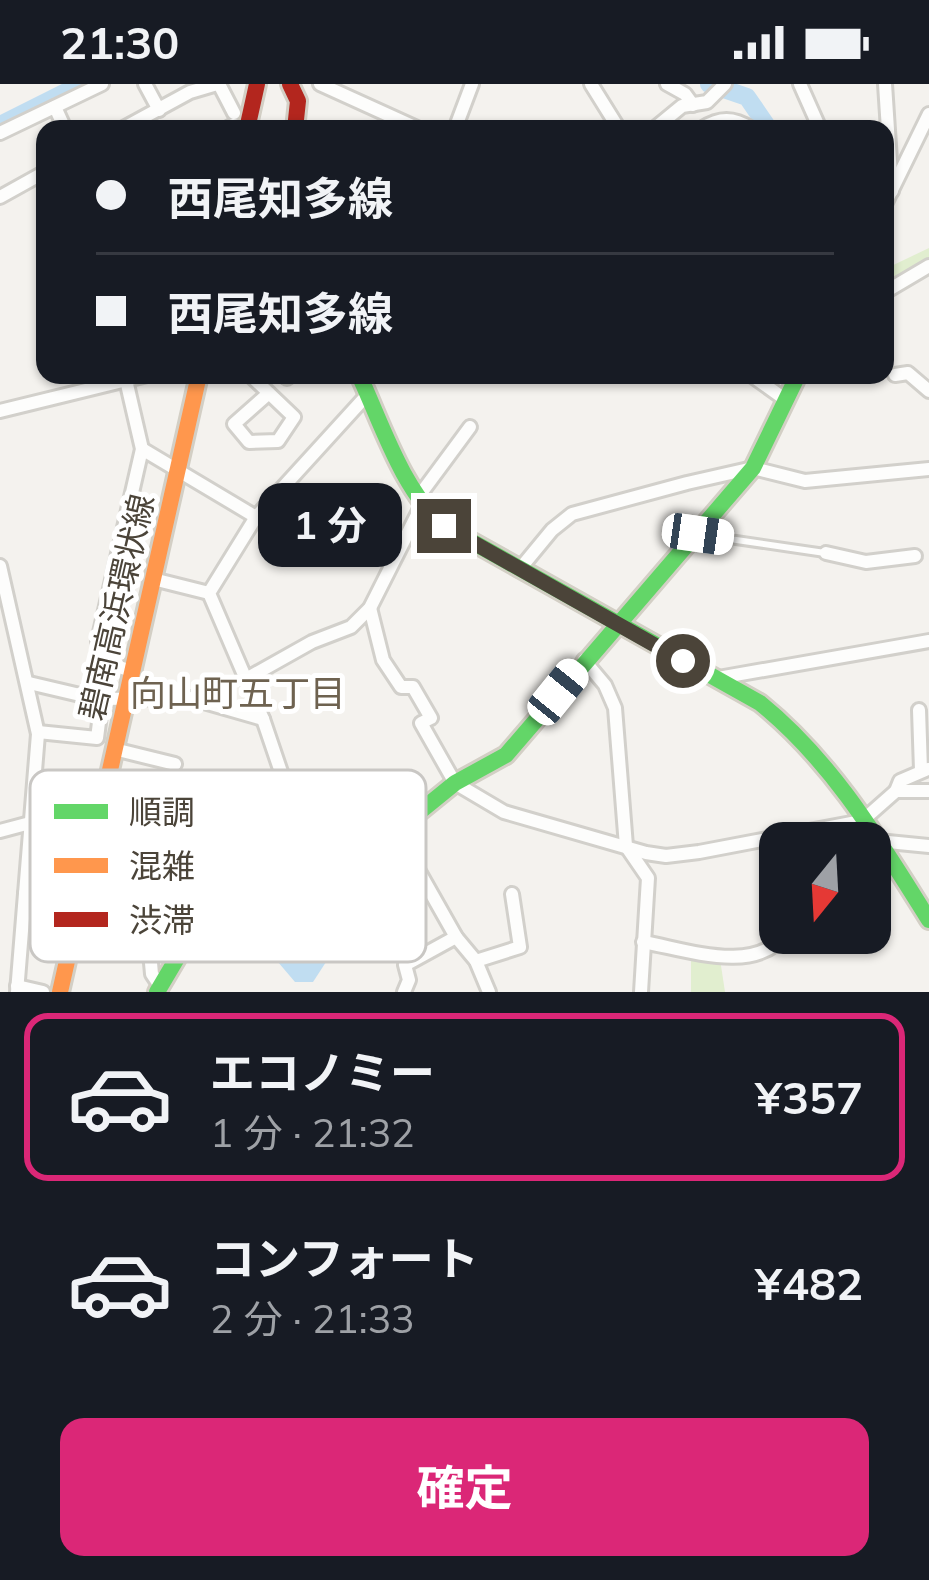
<!DOCTYPE html>
<html lang="ja">
<head>
<meta charset="utf-8">
<style>
	:root { --surface:#171b24; --page:#242831; --text:#f1f3f6; --muted:#9ea1a6; --line:#363941; --accent:#db2777 }
	body { margin:0; font-family:Mulish,"Noto Sans JP",sans-serif; background:var(--page); color:var(--text); height:100vh; display:flex; flex-direction:column; font-size:45px; white-space:nowrap }
	* { box-sizing:border-box; margin:0 }
	p { font-size:39px; color:var(--muted) }
	.icon { flex:none; width:66px; height:66px; fill:none; stroke:currentColor; stroke-width:2; stroke-linecap:round; stroke-linejoin:round }
	.map { position:relative; height:908px; overflow:hidden }
	.details { display:flex; flex-direction:column; background:var(--surface); flex:1 }
	.details>* { flex:none }
	.hud { position:absolute; left:36px; top:36px; width:858px; height:264px; border-radius:24px; box-shadow:0 3px 9px #0004; display:grid; align-content:center; height:264px; padding:0 60px; background:var(--surface) }
	.needle { width:78px; rotate:198deg }
	.tools { position:absolute; left:759px; top:738px; display:grid; gap:24px }
	.tools a { display:grid; place-items:center; width:132px; height:132px; border-radius:24px; background:var(--surface); box-shadow:0 3px 9px #0004; font-size:60px }
	.end { position:absolute; width:54px; height:54px; margin:-27px; border:15px solid #4b4439; background:#fff; box-shadow:0 0 0 6px #fff }
	.from { border-radius:50% }
	.bubble { position:absolute; height:84px; border-radius:24px; background:var(--surface); box-shadow:0 3px 9px #0004; font-size:39px; font-weight:700; line-height:84px; text-align:center }
	.car { position:absolute; width:36px; height:72px; margin:-36px -18px; border-radius:15px; box-shadow:0 0 9px 3px #0007; background:linear-gradient(#fff 24%,#345 0 40%,#fff 0 76%,#345 0 86%,#fff 0) }
	.hud b { display:flex; align-items:center; gap:42px; height:114px; font-size:45px }
	.hud b+b { border-top:3px solid var(--line) }
	.hud i { width:30px; height:30px; background:var(--text) }
	ul { padding:21px 0 0; list-style:none }
	li { display:flex; align-items:center; gap:36px; height:168px; margin:0 24px 18px; padding:0 36px; border:6px solid transparent; border-radius:24px }
	li div { flex:1 }
	li b { display:block; font-size:45px }
	li em { font-style:normal; font-weight:700 }
	li.active { border-color:var(--accent) }
	li>.icon { width:108px; height:108px; stroke-width:1.5 }
	.button { display:flex; gap:24px; margin-top:auto; padding:24px 60px }
	.button a { flex:1; height:138px; border-radius:24px; background:var(--accent); color:#fff; font-size:48px; font-weight:700; line-height:138px; text-align:center }
	.status { display:flex; justify-content:space-between; align-items:center; height:84px; padding:0 60px; background:var(--surface); direction:ltr }
	.status svg { height:33px; fill:currentColor }
	.map>svg:first-child { display:block }
	.green { fill:#e1eecf }
	.water { fill:#c0ddf1 }
	.lines { fill:none; stroke-linecap:round; stroke-linejoin:round }
	.river { stroke:#c0ddf1; stroke-width:18 }
	.lane-casing { stroke:#d2d0cb; stroke-width:12 }
	.street-casing { stroke:#d2d0cb; stroke-width:18 }
	.fast-casing { stroke:#d3cfc5; stroke-width:22 }
	.slow-casing { stroke:#d3cfc5; stroke-width:22 }
	.jam-casing { stroke:#d3cfc5; stroke-width:22 }
	.lane { stroke:#fdfdfc; stroke-width:6 }
	.street { stroke:#fdfdfc; stroke-width:12 }
	.fast { stroke:#63d668; stroke-width:16 }
	.slow { stroke:#ff974d; stroke-width:16 }
	.jam { stroke:#b3261e; stroke-width:16 }
	.route { stroke:#4b4439; stroke-width:15 }
	.labels { text-anchor:middle; dominant-baseline:central; stroke-width:10; stroke-linejoin:round; paint-order:stroke }
	.street-label { font-size:33px; fill:#4b4439; stroke:#fff }
	.neighbourhood-label { font-size:36px; fill:#6e6250; stroke:#fff }
	.key { fill:#fff; stroke:#c9c7c4; stroke-width:3 }
	.key-label { font-size:33px; fill:#4b4439 }
</style>
</head>
<body>
<div class="status"><b>21:30</b><svg viewBox="0 0 49 12"><path d="M0 12V9h3v3zM5 12V6h3v6zM10 12V3h3v9zM15 12V0h3v12zM26 1h20v11H26zM47 4h2v5h-2z"/></svg></div>
<div class="map">
<svg width="929" height="908" viewBox="0 0 929 908">
	<rect width="100%" height="100%" fill="#f4f2ee"/>
	<g class="green">
		<polygon points="929,164 929,180 885,205 885,185"/>
		<polygon points="691,871 720,875 725,908 691,908"/>
	</g>
	<polygon class="water" points="315,846 330,851 326,878 313,898 295,898 278,878 292,861"/>
	<g class="lines">
		<g class="river">
			<polyline points="709,0 747,13 769,45"/>
			<polyline points="0,41 82,0"/>
		</g>
		<defs>
			<polyline id="lane" points="702,451 825,469"/>
			<g id="street">
				<polyline points="145,0 159,26"/>
				<polyline points="219,0 234,29"/>
				<polyline points="320,0 419,45"/>
				<polyline points="591,0 619,45"/>
				<polyline points="667,0 685,10 693,21"/>
				<polyline points="800,0 820,45"/>
				<polyline points="885,0 892,107"/>
				<polyline points="55,23 65,45"/>
				<polyline points="122,45 190,8 217,0"/>
				<polyline points="226,45 233,41 247,44"/>
				<polyline points="455,45 472,0"/>
				<polyline points="654,45 682,22 707,18 725,0"/>
				<path d="M701,45C720,33 733,33 752,45"/>
				<polyline points="0,49 102,0"/>
				<polyline points="0,113 45,88"/>
				<polyline points="885,120 929,30"/>
				<polyline points="885,208 929,182"/>
				<polyline points="250,291 294,333 278,357 249,358 234,340 269,309"/>
				<polyline points="751,291 786,316"/>
				<polyline points="895,291 908,289 929,307"/>
				<polyline points="287,294 290,291"/>
				<polyline points="126,296 142,365 98,557 106,579 132,587"/>
				<polyline points="0,327 147,291"/>
				<polyline points="142,365 256,433"/>
				<polyline points="419,412 470,343"/>
				<polyline points="826,469 866,478 915,472"/>
				<polyline points="0,482 38,650 17,908"/>
				<polyline points="519,486 552,446 572,430 687,399 753,384 805,397 929,385"/>
				<polyline points="153,495 209,509"/>
				<polyline points="370,524 383,576 401,603 413,603 431,634 421,639 455,699 504,728 646,769 666,772 699,768 862,737 896,707 929,707"/>
				<polyline points="584,576 605,601 615,624 626,762 648,794 641,908"/>
				<polyline points="718,594 929,557"/>
				<polyline points="246,595 312,558 351,543 370,524 423,419"/>
				<polyline points="29,599 97,615 190,614 263,635"/>
				<polyline points="919,626 921,686"/>
				<polyline points="38,648 97,654 102,615"/>
				<polyline points="114,665 175,680"/>
				<polyline points="896,707 900,697 928,685"/>
				<polyline points="101,725 139,733 141,740 131,791 146,824 152,890 160,902"/>
				<polyline points="0,747 30,739"/>
				<polyline points="396,747 456,853 476,877 489,908"/>
				<polyline points="878,757 929,762"/>
				<polyline points="281,787 299,741 263,635 209,509 256,433 368,310"/>
				<polyline points="25,809 81,817"/>
				<path d="M643,858C685,865 756,892 786,849"/>
				<polyline points="476,877 520,863 512,810"/>
				<polyline points="17,902 43,908"/>
				<polyline points="404,908 409,896 405,881 456,853"/>
			</g>
			<g id="fast">
				<path d="M359,291C382,340 402,406 444,442L760,619C833,678 880,758 929,836"/>
				<polyline points="157,908 186,859 281,787 352,772 396,747 455,699 506,671 753,384 798,291"/>
			</g>
			<polyline id="slow" points="60,908 199,291"/>
			<g id="jam">
				<polyline points="290,0 298,17 295,45"/>
				<polyline points="247,45 257,0"/>
			</g>
		</defs>
		<use href="#lane" class="lane-casing"/>
		<use href="#street" class="street-casing"/>
		<use href="#fast" class="fast-casing"/>
		<use href="#slow" class="slow-casing"/>
		<use href="#jam" class="jam-casing"/>
		<use href="#lane" class="lane"/>
		<use href="#street" class="street"/>
		<use href="#fast" class="fast"/>
		<use href="#slow" class="slow"/>
		<use href="#jam" class="jam"/>
	</g>
	<g class="lines">
		<polyline class="route" points="444,442 683,577"/>
	</g>
	<g class="labels">
		<g class="street-label">
			<text transform="translate(116 523) rotate(-77)">碧南高浜環状線</text>
		</g>
		<g class="neighbourhood-label">
			<text x="238" y="608">向山町五丁目</text>
		</g>
	</g>
	<rect x="30" y="686" width="396" height="192" rx="18" class="key"/>
	<rect x="54" y="720" width="54" height="15" fill="#63d668"/>
	<rect x="54" y="774" width="54" height="15" fill="#ff974d"/>
	<rect x="54" y="828" width="54" height="15" fill="#b3261e"/>
	<g class="key-label">
		<text x="129" y="740">順調</text>
		<text x="129" y="794">混雑</text>
		<text x="129" y="848">渋滞</text>
	</g>
</svg>
<div class="tools">
<a><svg class="needle" viewBox="-14 -14 28 28"><path d="M0-13l5 13h-10z" fill="#e53935"/><path d="M0 13l5-13h-10z" fill="#9ea1a6"/></svg></a>
</div>
<i class="end from" style="left:683px;top:577px"></i>
<i class="end" style="left:444px;top:442px"></i>
<div class="bubble" style="left:258px;top:399px;width:144px">1 分</div>
<i class="car" style="left:698px;top:450px;rotate:98deg"></i>
<i class="car" style="left:558px;top:608px;rotate:39deg"></i>
<div class="hud">
<b><i class="from"></i>西尾知多線</b>
<b><i></i>西尾知多線</b>
</div>
</div>
<section class="details">
<ul>
<li class="active"><svg class="icon" aria-label="car" viewBox="0 0 24 24"><path d="M5 17H2v-5l4-1 3-4h7l3 4 3 1v5h-3M9 17h6M6 11h13"/><circle cx="7" cy="17" r="2"/><circle cx="17" cy="17" r="2"/></svg><div><b>エコノミー</b><p>1 分 · 21:32</p></div><em>¥357</em></li>
<li><svg class="icon" aria-label="car" viewBox="0 0 24 24"><path d="M5 17H2v-5l4-1 3-4h7l3 4 3 1v5h-3M9 17h6M6 11h13"/><circle cx="7" cy="17" r="2"/><circle cx="17" cy="17" r="2"/></svg><div><b>コンフォート</b><p>2 分 · 21:33</p></div><em>¥482</em></li>
</ul>
<div class="button"><a>確定</a></div>
</section>
</body>
</html>
